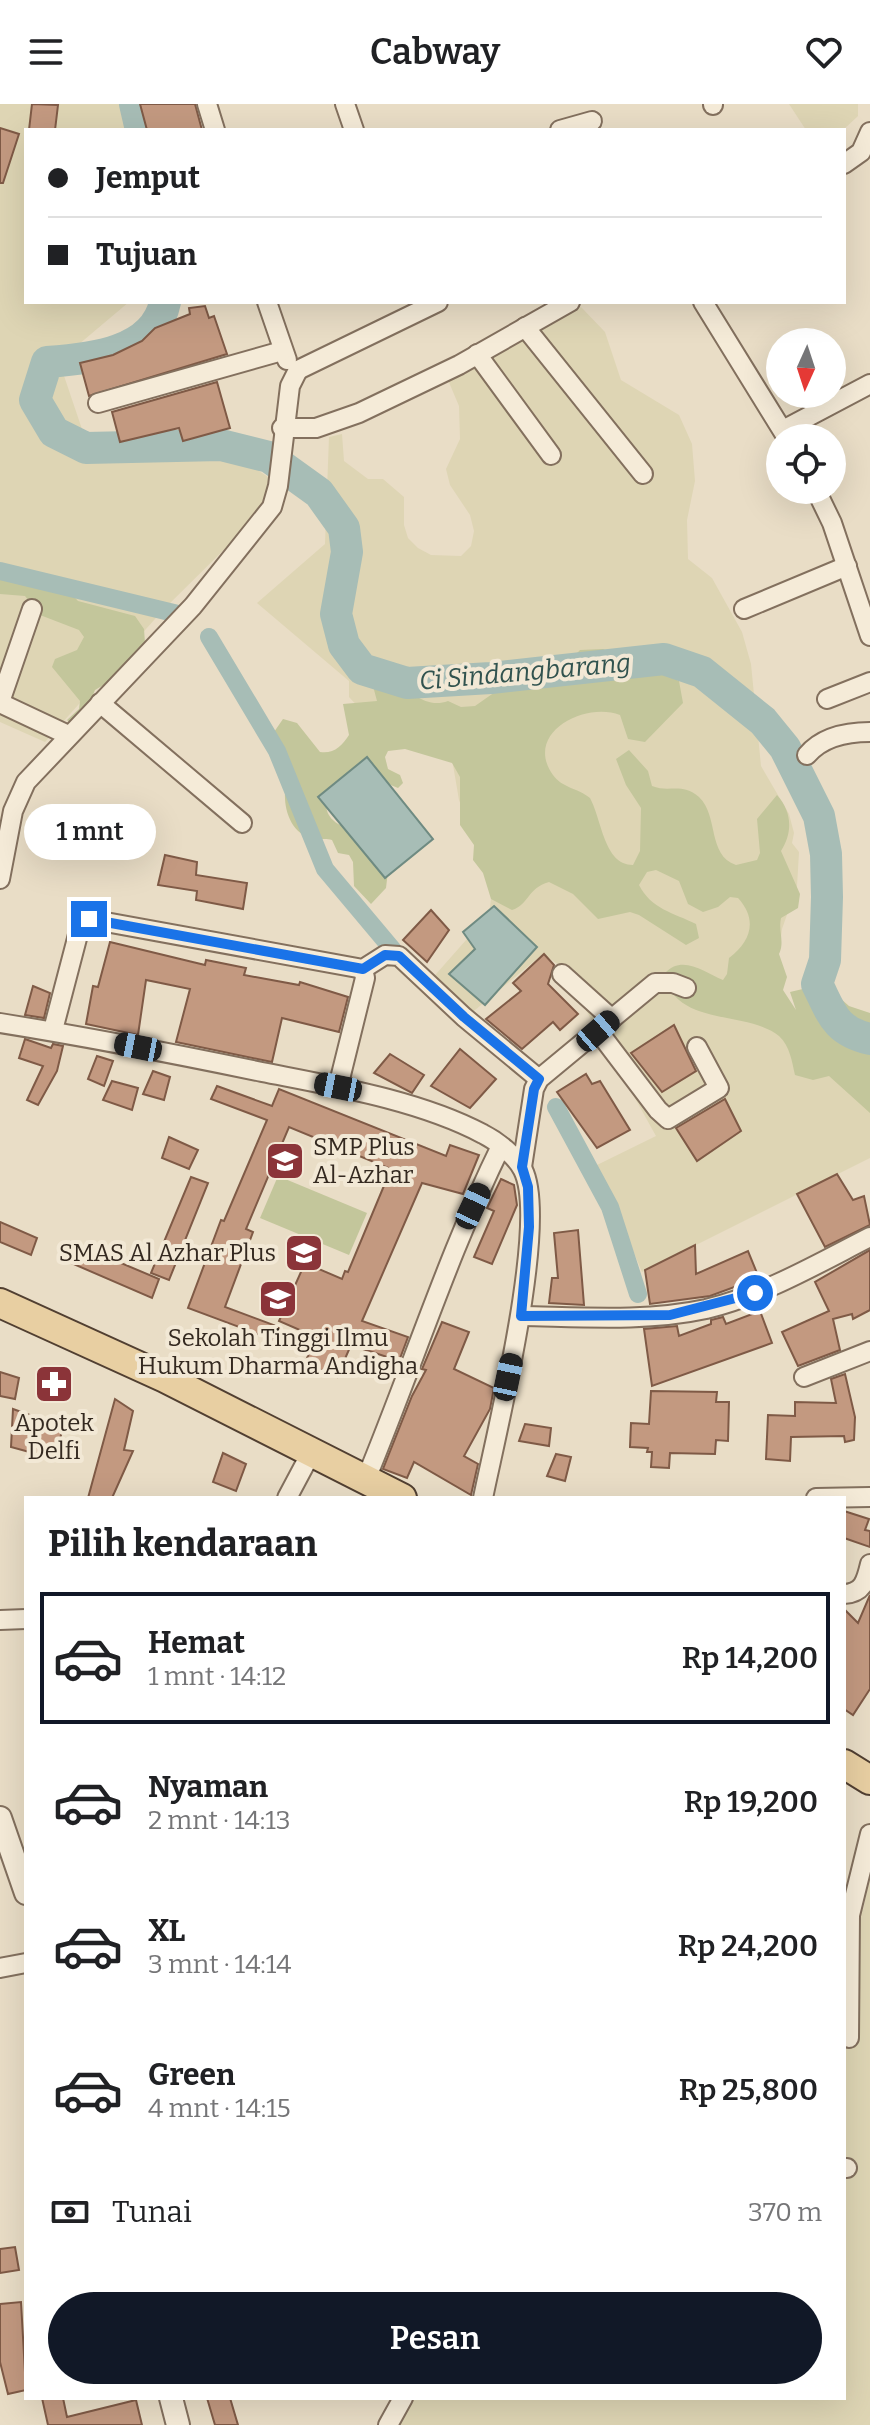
<!DOCTYPE html>
<html lang="id">
<head>
<meta charset="utf-8">
<style>
	:root { --surface:#fff; --page:#f6f6f6; --text:#202124; --muted:#757577; --line:#e0e0e0; --accent:#111827 }
	body { margin:0; font-family:Bitter,serif; background:var(--page); color:var(--text); height:100vh; display:flex; flex-direction:column; font-size:30px; white-space:nowrap }
	* { box-sizing:border-box; margin:0 }
	p { font-size:26px; color:var(--muted) }
	.icon { flex:none; width:44px; height:44px; fill:none; stroke:currentColor; stroke-width:2; stroke-linecap:round; stroke-linejoin:round }
	.map { position:relative; flex:1; overflow:hidden }
	.sheet { position:absolute; left:24px; top:1392px; width:822px; height:904px; display:flex; flex-direction:column; background:var(--surface); border-radius:0px; box-shadow:0 8px 32px #0002 }
	.sheet>* { flex:none }
	.top-card { position:absolute; left:24px; top:24px; width:822px; height:176px; border-radius:0px; box-shadow:0 8px 32px #0002; display:grid; align-content:center; height:176px; padding:0 24px; background:var(--surface) }
	.needle { width:52px; rotate:183deg }
	.controls { position:absolute; left:766px; top:224px; display:grid; gap:16px }
	.controls a { display:grid; place-items:center; width:80px; height:80px; border-radius:50%; background:var(--surface); box-shadow:0 8px 32px #0002; font-size:40px }
	.end { position:absolute; width:36px; height:36px; margin:-18px; border:10px solid #1a73e8; background:#fff; box-shadow:0 0 0 4px #fff }
	.from { border-radius:50% }
	.bubble { position:absolute; height:56px; border-radius:28px; background:var(--surface); box-shadow:0 8px 32px #0002; font-size:26px; font-weight:600; line-height:56px; text-align:center }
	.car { position:absolute; width:24px; height:48px; margin:-24px -12px; border-radius:10px; box-shadow:0 0 6px 2px #0007; background:linear-gradient(#222 24%,#8ab4d8 0 40%,#222 0 76%,#8ab4d8 0 86%,#222 0) }
	.top-card b { display:flex; align-items:center; gap:28px; height:76px; font-size:30px }
	.top-card b+b { border-top:2px solid var(--line) }
	.top-card i { width:20px; height:20px; background:var(--text) }
	ul { padding:0; list-style:none }
	li { display:flex; align-items:center; gap:24px; height:132px; margin:0 16px 12px; padding:0 8px; border:4px solid transparent; border-radius:0px }
	li div { flex:1 }
	li b { display:block; font-size:30px }
	li em { font-style:normal; font-weight:600 }
	li.selected { border-color:var(--accent) }
	li>.icon { width:72px; height:72px; stroke-width:1.5 }
	h2 { padding:0 24px; font-size:36px; line-height:96px }
	.pay { display:flex; align-items:center; gap:20px; height:88px; padding:0 24px; font-size:30px }
	.pay p { margin-inline-start:auto }
	.primary-button { display:flex; gap:16px; margin-top:auto; padding:16px 24px }
	.primary-button a { flex:1; height:92px; border-radius:48px; background:var(--accent); color:#fff; font-size:32px; font-weight:600; line-height:92px; text-align:center }
	header { display:flex; justify-content:space-between; align-items:center; height:104px; padding:0 24px; background:var(--surface); font-size:36px; font-weight:600 }
	.map>svg:first-child { display:block }
	.farmland { fill:#ded5b4 }
	.green { fill:#c3c69b }
	.water { fill:#a7bdb6; stroke:#6f8b82; stroke-width:2 }
	.lines { fill:none; stroke-linecap:round; stroke-linejoin:round }
	.canal { stroke:#a7bdb6; stroke-width:18 }
	.river { stroke:#a7bdb6; stroke-width:32 }
	.building { fill:#c39980; stroke:#7f5a46; stroke-width:2 }
	.minor-casing { stroke:#83705e; stroke-width:22 }
	.tertiary-casing { stroke:#83705e; stroke-width:26 }
	.primary-casing { stroke:#513f31; stroke-width:32 }
	.minor { stroke:#f5ebd8; stroke-width:18 }
	.tertiary { stroke:#f5ebd8; stroke-width:22 }
	.primary { stroke:#e8cfa2; stroke-width:28 }
	.route { stroke:#1a73e8; stroke-width:10 }
	.labels { text-anchor:middle; dominant-baseline:central; stroke-width:8; stroke-linejoin:round; paint-order:stroke }
	.poi-label { font-size:24px; fill:#342920; stroke:#f2e8d5 }
	.water-label { font-size:26px; font-style:italic; fill:#31534f; stroke:#f2e8d5 }
</style>
</head>
<body>
<header><svg class="icon" aria-label="menu" viewBox="0 0 24 24"><path d="M4 6h16M4 12h16M4 18h16"/></svg>Cabway<svg class="icon" aria-label="heart" viewBox="0 0 24 24"><path d="M12 20l-8-8c-3-5 5-10 8-4 3-6 11-1 8 4z"/></svg></header>
<div class="map">
<svg width="870" height="2321" viewBox="0 0 870 2321">
	<rect width="100%" height="100%" fill="#e9ddc6"/>
	<g class="farmland">
		<polygon points="0,0 135,0 137,26 26,26 26,198 129,198 59,257 86,337 264,349 259,367 271,375 262,408 163,506 45,638 0,618"/>
		<polygon points="789,0 858,0 858,12 843,26 806,26"/>
		<polygon points="581,203 605,228 621,276 679,311 692,340 695,377 687,416 688,455 712,474 742,528 751,560 761,662 789,710 794,729 792,739 799,748 797,782 782,825 777,867 789,913 870,947 870,1054 642,1168 597,1061 656,1032 562,863 543,850 469,911 429,878 489,810 491,795 492,778 459,696 451,649 363,608 349,593 349,577 257,499 325,440 329,333 342,330 344,357 368,375 383,375 404,393 404,421 408,434 418,444 431,451 461,452 471,442 474,427 470,411 450,381 446,365 460,335 459,302 448,276"/>
		<polygon points="870,1773 870,2321 380,2321 395,2294 844,2294 844,1803 863,1806"/>
	</g>
	<g class="green">
		<polygon points="0,461 21,465 68,486 78,497 135,512 144,525 145,539 140,560 95,586 83,616 73,622 67,616 79,605 80,597 52,563 55,555 77,546 84,533 79,526 40,511 25,492 0,490"/>
		<path d="M603,545L679,577L683,599L645,638L628,635L620,611C585,597 523,629 553,671C562,684 578,684 590,694C602,716 604,761 633,761L640,747L641,704L626,681L616,655L629,646L648,667L652,682C669,689 682,678 699,693C719,712 707,751 736,761L757,756L760,749L757,715L777,691C792,708 793,728 781,747L800,790L798,804L781,814C778,827 785,838 779,850L787,873L783,886L796,906L790,888L824,880L849,902L870,909V1009L829,972L813,976L795,971C792,958 790,942 779,932C748,906 672,923 665,869C683,850 705,869 723,876L727,870L729,854C751,837 758,816 738,794L730,793L718,803L703,808L688,800L679,777L656,766L647,768L639,781C651,805 674,809 696,820L699,834L686,841L639,811L630,808L598,815L573,790L549,778C527,784 529,801 512,806L491,795L483,769L473,756L474,741L460,721V673L452,659L405,645L388,647L385,653L388,665L400,671L403,679L398,684L354,666C337,673 315,699 333,716C339,723 349,722 356,727C368,736 378,755 388,767L386,784L371,800L354,782L353,758L349,751L338,749L332,736C325,734 320,736 314,735C283,728 280,687 290,666L274,628L283,615L297,619L320,648C334,650 342,642 349,631L343,600L377,597L373,582L387,576L394,577C411,588 427,605 448,597L461,603L475,602L512,576L554,573L580,546Z"/>
		<polygon points="278,1072 367,1109 349,1151 260,1114"/>
	</g>
	<g class="water">
		<polygon points="367,653 433,735 385,774 318,693"/>
		<polygon points="494,802 537,843 485,901 449,870 475,845 463,828"/>
	</g>
	<g class="lines">
		<g class="canal">
			<polyline points="0,467 178,510"/>
			<polyline points="209,533 277,647 325,765 393,846"/>
			<polyline points="556,1003 610,1103 638,1190"/>
		</g>
		<g class="river">
			<polyline points="135,0 141,26"/>
			<path d="M165,198C155,249 89,255 47,258L35,296L54,328L86,344L221,341L269,353L319,389L344,424L347,448L336,510L344,541L362,565L407,579L491,574L664,555L702,568L763,617L785,644L819,712L826,750L827,793L825,856L817,880C832,910 835,927 870,935"/>
		</g>
	</g>
	<g class="building">
		<polygon points="32,0 58,1 55,26 29,26"/>
		<polygon points="140,0 195,0 202,26 147,26"/>
		<polygon points="0,24 19,30 3,79 0,79"/>
		<polygon points="205,202 209,214 214,212 227,250 89,292 80,259 113,251 142,237 155,224 190,210 189,204"/>
		<polygon points="217,278 230,324 183,337 179,324 120,338 112,308"/>
		<polygon points="165,751 197,758 196,771 247,779 243,805 196,796 197,787 158,781"/>
		<polygon points="431,806 449,826 427,858 403,836"/>
		<polygon points="110,838 205,861 206,856 246,864 244,871 299,881 300,878 348,893 339,928 282,914 272,958 176,938 190,885 146,876 138,931 86,920 93,882 98,883"/>
		<polygon points="544,850 554,861 548,880 578,910 560,926 553,918 522,945 486,915 521,887 513,879"/>
		<polygon points="33,882 50,889 44,914 25,911"/>
		<polygon points="674,921 696,967 662,988 631,949"/>
		<polygon points="25,935 51,944 53,940 63,942 57,967 38,1001 27,996 43,962 19,954"/>
		<polygon points="460,945 496,975 470,1004 431,982"/>
		<polygon points="390,950 424,971 412,989 374,969"/>
		<polygon points="97,952 113,957 104,982 88,975"/>
		<polygon points="153,967 170,973 164,996 143,990"/>
		<polygon points="586,970 592,980 600,977 630,1026 597,1044 557,988"/>
		<polygon points="112,977 138,984 132,1006 103,996"/>
		<polygon points="217,982 272,1002 279,985 446,1052 450,1041 479,1051 463,1090 422,1079 362,1217 408,1233 399,1257 351,1241 337,1273 305,1259 316,1233 279,1217 305,1159 342,1175 345,1167 348,1168 391,1065 289,1023 246,1125 253,1128 225,1203 279,1223 274,1236 188,1204 221,1116 224,1117 267,1016 211,995"/>
		<polygon points="725,995 741,1027 697,1057 676,1024"/>
		<polygon points="169,1033 198,1046 189,1065 162,1054"/>
		<polygon points="837,1070 853,1096 864,1092 870,1121 825,1143 797,1090"/>
		<polygon points="191,1073 208,1079 169,1176 151,1169"/>
		<polygon points="501,1075 514,1081 517,1101 492,1160 474,1153 494,1107 487,1104"/>
		<polygon points="0,1118 37,1134 31,1151 0,1138"/>
		<polygon points="578,1126 584,1201 549,1199 552,1174 558,1174 554,1129"/>
		<polygon points="71,1138 159,1175 152,1194 62,1155"/>
		<polygon points="695,1141 696,1170 748,1147 759,1174 710,1192 650,1200 645,1166"/>
		<polygon points="870,1146 870,1206 853,1215 852,1210 833,1215 840,1246 798,1262 782,1228 829,1207 815,1178"/>
		<polygon points="760,1207 772,1239 652,1282 644,1225 677,1222 679,1232 711,1220 711,1216 723,1213 726,1220"/>
		<polygon points="442,1218 469,1228 454,1265 494,1284 490,1305 464,1352 478,1360 471,1391 414,1358 407,1374 383,1365 412,1292 426,1266 422,1265"/>
		<polygon points="0,1268 19,1274 15,1295 0,1292"/>
		<polygon points="845,1270 855,1313 854,1336 845,1338 844,1332 791,1333 790,1357 766,1355 768,1311 795,1312 795,1298 836,1299 831,1275"/>
		<polygon points="651,1287 717,1288 716,1298 729,1298 728,1337 716,1336 715,1350 670,1349 669,1364 651,1363 652,1348 647,1348 648,1344 630,1343 631,1319 649,1320"/>
		<polygon points="115,1295 133,1307 124,1346 133,1347 112,1394 88,1394"/>
		<polygon points="13,1305 63,1323 55,1355 11,1343"/>
		<polygon points="525,1320 551,1324 549,1342 519,1337"/>
		<polygon points="223,1349 246,1360 236,1387 213,1378"/>
		<polygon points="556,1350 571,1353 565,1377 547,1372"/>
		<polygon points="844,1407 869,1415 865,1426 870,1427 870,1443 844,1434"/>
		<polygon points="870,1491 870,1585 853,1611 844,1605 844,1505 858,1519"/>
		<polygon points="15,2143 19,2166 0,2169 0,2145"/>
		<polygon points="21,2198 26,2286 8,2290 0,2258 0,2200"/>
		<polygon points="42,2294 63,2294 67,2313 136,2296 142,2321 48,2321"/>
		<polygon points="207,2294 230,2294 238,2321 215,2321"/>
	</g>
	<g class="lines">
		<defs>
			<g id="minor">
				<polyline points="207,0 215,26"/>
				<polyline points="345,0 354,26"/>
				<polyline points="713,0 713,1"/>
				<polyline points="560,26 592,17"/>
				<polyline points="844,60 861,48 870,28"/>
				<polyline points="267,198 287,256"/>
				<polyline points="703,198 787,334"/>
				<polyline points="525,223 643,370"/>
				<polyline points="477,250 551,351"/>
				<polyline points="298,266 438,198"/>
				<polyline points="98,299 282,247"/>
				<polyline points="282,324 316,324 359,309 459,261 570,198"/>
				<polyline points="783,326 870,280"/>
				<polyline points="816,386 832,419 870,532"/>
				<polyline points="744,505 847,462"/>
				<polyline points="827,595 870,578"/>
				<polyline points="0,598 32,505"/>
				<polyline points="0,599 68,631"/>
				<polyline points="100,599 242,719"/>
				<path d="M807,651C823,632 847,628 870,628"/>
				<polyline points="0,775 13,707 26,678 193,502 272,403 278,382 290,282 298,266"/>
				<polyline points="562,870 612,915"/>
				<path d="M0,919C88,933 175,950 262,968C333,982 419,996 483,1030C497,1037 516,1052 523,1066C549,1118 496,1330 483,1394"/>
				<polyline points="53,926 80,823 89,815 363,865 385,851 399,852 464,913 539,975"/>
				<polyline points="598,927 658,1006 668,1015 719,984 697,943"/>
				<polyline points="338,983 365,874 363,865"/>
				<polyline points="522,1063 534,985 539,975 655,879 673,879 686,884"/>
				<path d="M521,1212C581,1213 646,1218 706,1205C764,1191 817,1160 870,1133"/>
				<polyline points="804,1273 870,1247"/>
				<path d="M366,1375C412,1264 448,1150 501,1042"/>
				<polyline points="287,1394 312,1347"/>
				<polyline points="816,1394 870,1393"/>
				<path d="M844,1490C863,1489 866,1477 870,1460"/>
				<polyline points="0,1516 26,1515"/>
				<polyline points="0,1864 26,1859"/>
				<polyline points="849,1934 850,1811 870,1730"/>
				<polyline points="844,2064 847,2064"/>
				<polyline points="388,2321 403,2294"/>
			</g>
			<g id="tertiary">
				<polyline points="0,1714 26,1789"/>
				<polyline points="171,2294 178,2321"/>
			</g>
			<g id="primary">
				<polyline points="0,1199 165,1274 402,1394"/>
				<polyline points="844,1660 870,1676"/>
			</g>
		</defs>
		<use href="#minor" class="minor-casing"/>
		<use href="#tertiary" class="tertiary-casing"/>
		<use href="#primary" class="primary-casing"/>
		<use href="#minor" class="minor"/>
		<use href="#tertiary" class="tertiary"/>
		<use href="#primary" class="primary"/>
	</g>
	<g class="lines">
		<polyline class="route" points="89,815 363,865 385,851 399,852 464,913 539,975 534,985 522,1063 528,1083 529,1123 521,1212 670,1211 755,1189"/>
	</g>
	<defs>
		<symbol id="school-square" viewBox="-11 -11 22 22"><rect x="-9" y="-9" width="18" height="18" rx="4" fill="#8b3439" stroke="#f2e8d5"/><path d="M0-5L7-2L0 1L-7-2ZM-4 1L0 2.5L4 1V4Q0 6-4 4Z" fill="#fff"/></symbol>
		<symbol id="university-square" viewBox="-11 -11 22 22"><rect x="-9" y="-9" width="18" height="18" rx="4" fill="#8b3439" stroke="#f2e8d5"/><path d="M0-5L7-2L0 1L-7-2ZM-4 1L0 2.5L4 1V4Q0 6-4 4Z" fill="#fff"/></symbol>
		<symbol id="pharmacy-square" viewBox="-11 -11 22 22"><rect x="-9" y="-9" width="18" height="18" rx="4" fill="#8b3439" stroke="#f2e8d5"/><path d="M-2-6h4v4h4v4h-4v4h-4v-4h-4v-4h4Z" fill="#fff"/></symbol>
	</defs>
	<g fill-rule="evenodd">
		<use href="#school-square" x="263" y="1035" width="44" height="44"/>
		<use href="#school-square" x="282" y="1127" width="44" height="44"/>
		<use href="#university-square" x="256" y="1173" width="44" height="44"/>
		<use href="#pharmacy-square" x="32" y="1258" width="44" height="44"/>
	</g>
	<g class="labels">
		<g class="poi-label">
			<text x="313" y="1043" text-anchor="start">SMP Plus<tspan x="313" dy="28">Al-Azhar</tspan></text>
			<text x="276" y="1149" text-anchor="end">SMAS Al Azhar Plus</text>
			<text x="278" y="1234">Sekolah Tinggi Ilmu<tspan x="278" dy="28">Hukum Dharma Andigha</tspan></text>
			<text x="54" y="1319">Apotek<tspan x="54" dy="28">Delfi</tspan></text>
		</g>
		<g class="water-label">
			<text transform="translate(525 568) rotate(-5)">Ci Sindangbarang</text>
		</g>
	</g>
</svg>
<div class="controls">
<a><svg class="needle" viewBox="-14 -14 28 28"><path d="M0-13l5 13h-10z" fill="#e53935"/><path d="M0 13l5-13h-10z" fill="#757577"/></svg></a>
<a><svg class="icon" aria-label="locate" viewBox="0 0 24 24"><circle cx="12" cy="12" r="6"/><path d="M12 2v4M12 18v4M2 12h4M18 12h4"/></svg></a>
</div>
<i class="end from" style="left:755px;top:1189px"></i>
<i class="end" style="left:89px;top:815px"></i>
<div class="bubble" style="left:24px;top:700px;width:132px">1 mnt</div>
<i class="car" style="left:598px;top:927px;rotate:49deg"></i>
<i class="car" style="left:138px;top:943px;rotate:281deg"></i>
<i class="car" style="left:338px;top:983px;rotate:281deg"></i>
<i class="car" style="left:473px;top:1102px;rotate:25deg"></i>
<i class="car" style="left:508px;top:1273px;rotate:12deg"></i>
<div class="top-card">
<b><i class="from"></i>Jemput</b>
<b><i></i>Tujuan</b>
</div>
<section class="sheet">
<h2>Pilih kendaraan</h2>
<ul>
<li class="selected"><svg class="icon" aria-label="car" viewBox="0 0 24 24"><path d="M5 17H2v-5l4-1 3-4h7l3 4 3 1v5h-3M9 17h6M6 11h13"/><circle cx="7" cy="17" r="2"/><circle cx="17" cy="17" r="2"/></svg><div><b>Hemat</b><p>1 mnt · 14:12</p></div><em>Rp 14,200</em></li>
<li><svg class="icon" aria-label="car" viewBox="0 0 24 24"><path d="M5 17H2v-5l4-1 3-4h7l3 4 3 1v5h-3M9 17h6M6 11h13"/><circle cx="7" cy="17" r="2"/><circle cx="17" cy="17" r="2"/></svg><div><b>Nyaman</b><p>2 mnt · 14:13</p></div><em>Rp 19,200</em></li>
<li><svg class="icon" aria-label="car" viewBox="0 0 24 24"><path d="M5 17H2v-5l4-1 3-4h7l3 4 3 1v5h-3M9 17h6M6 11h13"/><circle cx="7" cy="17" r="2"/><circle cx="17" cy="17" r="2"/></svg><div><b>XL</b><p>3 mnt · 14:14</p></div><em>Rp 24,200</em></li>
<li><svg class="icon" aria-label="car" viewBox="0 0 24 24"><path d="M5 17H2v-5l4-1 3-4h7l3 4 3 1v5h-3M9 17h6M6 11h13"/><circle cx="7" cy="17" r="2"/><circle cx="17" cy="17" r="2"/></svg><div><b>Green</b><p>4 mnt · 14:15</p></div><em>Rp 25,800</em></li>
</ul>
<div class="pay"><svg class="icon" aria-label="cash" viewBox="0 0 24 24"><path d="M3 7h18v10H3z"/><circle cx="12" cy="12" r="2"/></svg>Tunai<p>370 m</p></div>
<div class="primary-button"><a>Pesan</a></div>
</section>
</div>
</body>
</html>
